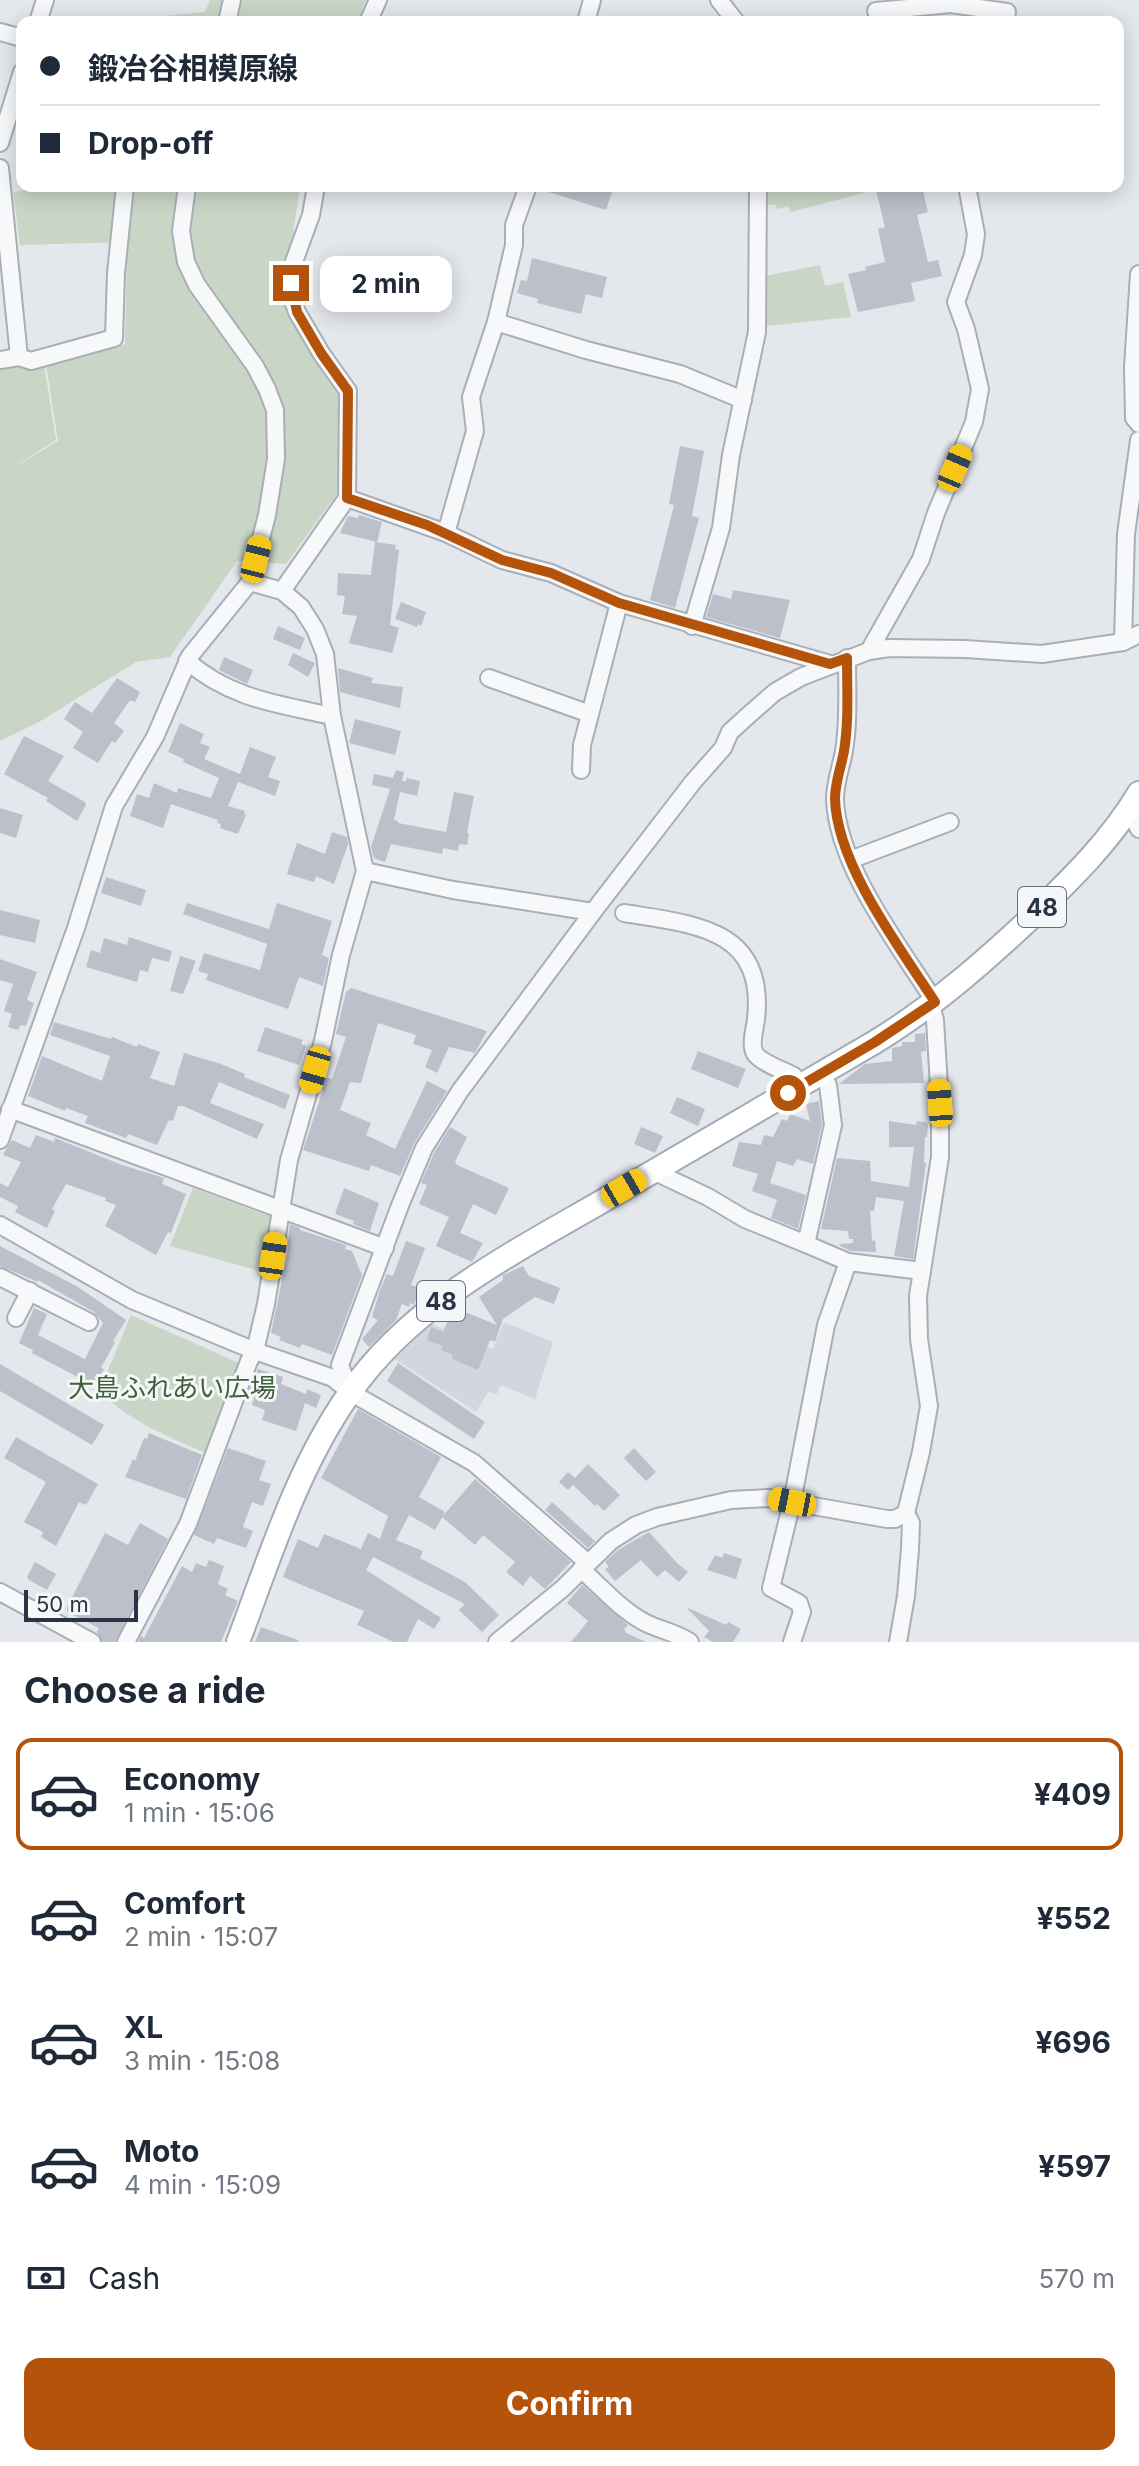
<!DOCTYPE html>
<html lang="en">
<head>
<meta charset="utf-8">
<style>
	:root { --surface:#fff; --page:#f6f6f7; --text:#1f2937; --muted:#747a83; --line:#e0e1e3; --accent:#b45309 }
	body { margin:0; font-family:Inter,"Noto Sans JP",sans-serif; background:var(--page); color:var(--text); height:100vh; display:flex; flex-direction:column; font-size:30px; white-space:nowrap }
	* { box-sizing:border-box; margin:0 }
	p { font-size:26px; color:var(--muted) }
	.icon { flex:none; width:44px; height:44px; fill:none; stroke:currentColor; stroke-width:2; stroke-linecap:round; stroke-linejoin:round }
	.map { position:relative; height:1642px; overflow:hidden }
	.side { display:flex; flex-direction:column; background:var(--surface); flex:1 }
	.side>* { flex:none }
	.hud { position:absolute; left:16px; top:16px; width:1108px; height:176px; border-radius:16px; box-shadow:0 4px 20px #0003; display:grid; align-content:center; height:176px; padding:0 24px; background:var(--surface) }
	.scale { position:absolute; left:24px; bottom:20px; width:114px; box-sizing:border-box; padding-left:8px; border:4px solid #2b3445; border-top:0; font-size:22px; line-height:28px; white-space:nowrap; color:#2b3445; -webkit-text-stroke:6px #f4f6f9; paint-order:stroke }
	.end { position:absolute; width:36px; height:36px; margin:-18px; border:10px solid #b45309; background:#fff; box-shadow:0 0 0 4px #fff }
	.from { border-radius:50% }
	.bubble { position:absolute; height:56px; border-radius:16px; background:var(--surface); box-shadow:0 4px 20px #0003; font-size:26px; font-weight:700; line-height:56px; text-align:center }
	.car { position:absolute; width:24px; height:48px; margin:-24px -12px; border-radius:10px; box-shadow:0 0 6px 2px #0007; background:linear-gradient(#f5c518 24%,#345 0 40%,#f5c518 0 76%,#345 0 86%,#f5c518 0) }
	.hud b { display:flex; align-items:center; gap:28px; height:76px; font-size:30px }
	.hud b+b { border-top:2px solid var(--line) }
	.hud i { width:20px; height:20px; background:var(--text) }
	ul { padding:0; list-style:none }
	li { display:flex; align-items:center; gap:24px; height:112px; margin:0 16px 12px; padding:0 8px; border:4px solid transparent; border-radius:16px }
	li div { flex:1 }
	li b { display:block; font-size:30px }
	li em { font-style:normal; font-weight:700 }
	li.current { border-color:var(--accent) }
	li>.icon { width:72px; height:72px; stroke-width:1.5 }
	h2 { padding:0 24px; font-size:36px; line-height:96px }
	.pay { display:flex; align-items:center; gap:20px; height:88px; padding:0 24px; font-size:30px }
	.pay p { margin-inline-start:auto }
	.button { display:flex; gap:16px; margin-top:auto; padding:16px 24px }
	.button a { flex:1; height:92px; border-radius:16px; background:var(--accent); color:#fff; font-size:32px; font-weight:700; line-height:92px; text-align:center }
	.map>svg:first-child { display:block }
	.built { fill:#d2d6de }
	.green { fill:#c9d6c5 }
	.building { fill:#bbc0ca }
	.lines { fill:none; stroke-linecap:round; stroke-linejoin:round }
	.minor-casing { stroke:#a9aeb7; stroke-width:20 }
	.major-casing { stroke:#a3abb8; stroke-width:26 }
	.minor { stroke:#f7f8fa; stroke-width:16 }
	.major { stroke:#fff; stroke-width:22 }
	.route { stroke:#b45309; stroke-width:10 }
	.labels { text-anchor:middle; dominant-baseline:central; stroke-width:6; stroke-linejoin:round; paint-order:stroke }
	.shield { fill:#f4f6f9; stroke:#676e7b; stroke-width:2 }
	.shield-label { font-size:24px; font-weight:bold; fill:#2b3445 }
	.park-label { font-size:26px; fill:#3f6138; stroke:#f4f6f9 }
</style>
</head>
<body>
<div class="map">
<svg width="1139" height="1642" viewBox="0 0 1139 1642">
	<rect width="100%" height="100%" fill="#e4e7ec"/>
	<polygon class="built" points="504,1322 553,1342 535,1399 501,1385 497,1394 488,1392 476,1412 395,1359 431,1324 493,1349"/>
	<g class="green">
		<polygon points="210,0 366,0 357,22 159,22 163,16 205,12"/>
		<polygon points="57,186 300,186 285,291 342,379 339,491 286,564 237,561 170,657 136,662 39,722 0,741 0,368 44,364 56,440 6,472 58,441 46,364 125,344 127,242 20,245 13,192"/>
		<polygon points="763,186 870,186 871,191 791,212 788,206 777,209 775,204 766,206"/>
		<polygon points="820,265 825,286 843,282 851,317 767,326 764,324 765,276"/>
		<polygon points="193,1188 272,1217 263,1272 170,1246"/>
		<path d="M131,1315L241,1364L206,1453C167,1437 131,1421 99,1392Z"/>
	</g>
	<g class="building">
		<polygon points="539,186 614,186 606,210 539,189"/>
		<polygon points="875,186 922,186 928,212 917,215 928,262 938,260 942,276 911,283 915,301 858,312 848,274 866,270 865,267 885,262 878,229 885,227"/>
		<polygon points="532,258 607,277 602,298 586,294 581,314 537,303 538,299 517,293 521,280 527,281"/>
		<polygon points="680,446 704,451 692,516 699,518 675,608 650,600 674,505 669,504"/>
		<polygon points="359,515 382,522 377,542 340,533 348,516 358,518"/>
		<polygon points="375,542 396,545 395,549 399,550 390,625 399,628 392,653 349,643 357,616 342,614 345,596 337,595 338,573 371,575"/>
		<polygon points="733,590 790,600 780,638 706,617 713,594 731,599"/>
		<polygon points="401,602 426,612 421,626 418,624 417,627 395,619"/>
		<polygon points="278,626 305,638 300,650 273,639"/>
		<polygon points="293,653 315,663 308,677 288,665"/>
		<polygon points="224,657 253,670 247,684 219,670"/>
		<polygon points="338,668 373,678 371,683 403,687 400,708 340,692"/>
		<polygon points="117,678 140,692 135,702 130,700 114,723 124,731 115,743 112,741 98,763 73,748 83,732 64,719 75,702 92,713"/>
		<polygon points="355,719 401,731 395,755 349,743"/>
		<polygon points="180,723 204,734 200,743 210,747 204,759 240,774 250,747 276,757 268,777 280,781 275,796 238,782 228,806 245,811 244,814 246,815 238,834 220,828 221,824 217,823 218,820 171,804 163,828 130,816 137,794 149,798 154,783 177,793 178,788 211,798 219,778 183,762 184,759 168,752"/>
		<polygon points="24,736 64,756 48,781 85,802 86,805 77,821 46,801 48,798 4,774"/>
		<polygon points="396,770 404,772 402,781 406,781 407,778 420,781 417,796 400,792 394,820 398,821 398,823 446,832 454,792 474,796 467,833 469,833 467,845 459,844 458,851 443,848 442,854 391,844 385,862 374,858 371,847 390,789 372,785 374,774 393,778"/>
		<polygon points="0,808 23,815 16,838 0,833"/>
		<polygon points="332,832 347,837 348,844 334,884 316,876 314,882 287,874 297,843 325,854"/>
		<polygon points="106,877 146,890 141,906 101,893"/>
		<polygon points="187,903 269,929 277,903 332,921 322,955 329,958 323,986 299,977 288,1009 206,980 208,974 198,971 204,953 260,970 267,944 183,914"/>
		<polygon points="0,910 40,920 35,943 0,935"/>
		<polygon points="129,937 172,951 169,962 152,958 148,972 140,970 137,982 86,967 91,950 100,953 104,938 127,945"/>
		<polygon points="180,956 196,961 183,994 170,991"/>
		<polygon points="0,959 37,972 27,1000 34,1003 26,1026 21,1025 18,1030 8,1027 12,1014 4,1011 13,984 0,980"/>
		<polygon points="351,988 487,1031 475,1053 449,1047 437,1073 425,1067 432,1050 413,1044 416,1035 378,1023 361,1083 350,1082 340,1110 371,1123 366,1135 395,1149 427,1081 447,1091 415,1142 400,1176 371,1165 369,1171 303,1150 323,1090 321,1089 324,1077 332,1079 346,1037 336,1034 346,992"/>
		<polygon points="54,1022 111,1039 112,1037 137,1047 138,1044 160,1052 150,1078 174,1086 184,1053 221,1064 245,1074 244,1077 290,1095 285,1109 219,1082 210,1103 264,1124 257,1139 183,1106 178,1106 173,1121 169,1120 157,1145 128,1134 126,1138 85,1123 88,1116 66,1108 65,1111 28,1096 42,1056 102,1081 110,1056 50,1035"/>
		<polygon points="265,1027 303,1040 301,1044 306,1046 299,1065 257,1051"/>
		<polygon points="925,1033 926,1051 921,1052 924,1083 839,1084 865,1064 892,1061 892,1048 902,1046 902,1042 915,1042 915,1034"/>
		<polygon points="698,1051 746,1069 738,1088 691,1069"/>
		<polygon points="677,1097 705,1109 698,1126 670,1113"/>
		<polygon points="819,1101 822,1124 813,1164 797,1159 793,1166 777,1161 770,1183 806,1195 798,1229 771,1218 777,1200 752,1191 758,1174 732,1166 739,1142 761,1145 764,1135 773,1137 782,1119 787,1121 790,1114 810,1121 806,1104"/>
		<polygon points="889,1121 916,1125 917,1121 925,1122 928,1125 927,1137 925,1137 924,1163 926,1163 913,1259 894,1256 904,1201 876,1197 874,1211 870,1211 872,1241 875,1240 876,1252 851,1251 840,1246 839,1244 853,1243 853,1239 849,1239 848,1231 821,1229 837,1158 870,1161 871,1181 909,1187 914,1147 889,1147"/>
		<polygon points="450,1127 467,1137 455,1162 457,1165 509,1188 496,1215 473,1204 460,1233 483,1243 472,1262 436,1246 449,1217 419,1204 427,1185 421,1183 434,1153"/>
		<polygon points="641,1127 663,1136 655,1153 634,1144"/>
		<polygon points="36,1135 54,1142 55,1138 122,1165 164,1178 162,1184 186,1194 171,1233 168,1232 156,1255 105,1226 116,1205 105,1201 106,1198 66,1184 52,1209 55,1211 47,1228 15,1212 18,1206 0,1197 0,1183 8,1187 21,1162 3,1155 6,1149 12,1140 30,1148"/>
		<polygon points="344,1188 379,1203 370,1231 353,1224 354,1221 335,1214"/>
		<polygon points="290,1224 300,1228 300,1230 346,1245 345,1249 352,1251 362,1275 332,1355 302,1344 300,1348 279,1340 281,1337 271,1333 287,1256"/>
		<polygon points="406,1241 425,1248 411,1285 424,1289 420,1300 416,1300 414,1305 410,1303 409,1307 402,1304 396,1320 369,1347 362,1339 378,1320 372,1317 380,1290 387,1274 393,1276"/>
		<polygon points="0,1246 78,1287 126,1320 113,1341 115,1342 101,1368 104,1369 95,1386 32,1353 33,1350 19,1343 34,1308 47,1314 38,1335 85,1359 103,1323 94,1312 38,1280 38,1282 0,1266"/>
		<polygon points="523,1266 529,1276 560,1288 554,1304 535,1297 503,1319 495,1342 490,1340 478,1370 452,1359 453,1355 441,1350 443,1346 427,1340 431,1327 443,1332 452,1311 458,1313 460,1310 497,1325 479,1297 503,1280 503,1275"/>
		<polygon points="398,1363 485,1422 474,1439 387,1381"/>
		<polygon points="0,1364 104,1425 92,1445 0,1391"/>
		<polygon points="258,1369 283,1377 281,1384 306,1394 307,1389 321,1395 316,1408 305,1403 296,1431 262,1420 265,1410 252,1405 256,1391 250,1389"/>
		<polygon points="358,1409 441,1457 419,1497 445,1512 435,1530 409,1515 396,1540 423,1551 420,1558 465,1582 499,1615 482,1632 459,1610 465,1604 373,1557 366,1570 441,1618 434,1629 418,1619 407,1642 394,1642 357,1625 364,1611 283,1577 298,1539 318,1548 324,1534 361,1549 368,1533 380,1539 388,1516 321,1478"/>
		<polygon points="149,1433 202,1455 186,1499 125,1477 133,1459 135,1461 144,1438 147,1439"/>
		<polygon points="16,1437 98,1484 86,1505 79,1502 56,1546 41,1537 43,1532 24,1522 46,1482 4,1458"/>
		<polygon points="228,1448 266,1461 259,1480 271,1484 263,1506 252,1502 243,1527 253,1531 246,1548 217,1538 214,1544 194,1535"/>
		<polygon points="634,1448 656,1472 646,1481 624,1458"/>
		<polygon points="588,1464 620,1495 604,1511 597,1504 595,1506 573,1485 568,1490 559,1482 568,1472 575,1478"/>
		<polygon points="475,1479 571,1562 545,1589 530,1576 523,1586 506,1572 515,1562 483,1535 475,1545 442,1517"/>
		<polygon points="552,1502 595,1541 588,1548 545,1510"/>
		<polygon points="140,1523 168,1539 115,1642 103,1642 97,1632 99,1628 67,1612 67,1607 105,1533 128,1545"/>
		<polygon points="649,1532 678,1564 688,1572 679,1582 665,1570 657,1577 641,1560 615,1581 605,1569 609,1567 605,1562 618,1550"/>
		<polygon points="724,1553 742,1559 736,1579 707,1570 715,1555 722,1558"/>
		<polygon points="209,1560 224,1566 218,1584 228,1589 225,1595 238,1601 221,1642 138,1642 141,1636 144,1638 182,1566 192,1572 196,1563 206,1567"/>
		<polygon points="35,1562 56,1574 47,1590 29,1580 27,1577"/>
		<polygon points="582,1585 628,1625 624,1629 626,1633 646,1642 571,1642 588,1621 567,1603"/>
		<polygon points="686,1607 726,1625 728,1622 741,1629 733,1642 713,1642 704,1637 709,1631"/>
		<polygon points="261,1627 298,1640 298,1642 255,1642"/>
	</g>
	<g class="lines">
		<defs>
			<g id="minor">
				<polyline points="719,0 736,22"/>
				<polyline points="876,11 951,4 1007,12 1005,22"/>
				<polyline points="38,22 45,0"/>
				<polyline points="227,22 232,0"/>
				<polyline points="368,22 378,0"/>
				<polyline points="586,22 592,0"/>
				<polyline points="0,32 22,38"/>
				<polyline points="0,143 22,72"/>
				<polyline points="0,168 19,357"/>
				<polyline points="1139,274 1133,367 1134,418 1139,424"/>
				<polyline points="496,322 586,350 680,374 743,400"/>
				<polyline points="0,360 19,357 31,361 114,338 116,273 125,186"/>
				<polyline points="347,498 446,533 502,560 551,573 619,603 830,664"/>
				<polyline points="446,533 475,431 471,397 496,322 514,245 514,225 528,186"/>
				<polyline points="282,591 347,498 348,391 321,353 297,312 292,298 292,267 311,215 316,186"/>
				<polyline points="692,626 721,528 731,455 757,332 758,186"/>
				<polyline points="1123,642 1126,534 1139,440"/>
				<polyline points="869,651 921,559 936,513 974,422 980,389 966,329 956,302 973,255 976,234 967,186"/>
				<path d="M847,658C847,689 849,721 844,751C841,768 835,782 835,799C837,866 900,947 935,1002"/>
				<path d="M187,661C231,699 278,704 332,716"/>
				<polyline points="489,678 590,714"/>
				<polyline points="581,770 582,745 619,603"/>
				<polyline points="1129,810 1139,829"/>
				<polyline points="850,860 950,822"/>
				<polyline points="365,871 453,890 593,912"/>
				<path d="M624,913C693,924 766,928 756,1019C755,1029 749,1047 756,1055C764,1064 783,1070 794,1076"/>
				<polyline points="828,1085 833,1125 806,1244 848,1262 922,1271"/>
				<polyline points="10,1109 385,1248"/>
				<polyline points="0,1140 76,928 114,806 155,737 190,656 250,582 267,515 276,459 275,410 267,389 255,366 197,285 186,262 181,231 187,186"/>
				<polyline points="653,1171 708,1197 745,1219 806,1244"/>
				<polyline points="0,1225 132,1300 255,1351 333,1378 350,1392 474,1463 588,1563"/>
				<polyline points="0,1277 89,1322"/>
				<polyline points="16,1318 30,1291"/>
				<polyline points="350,1392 340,1365 401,1203 424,1148 460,1091 596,908 693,782 723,748 730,732 751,713 775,692 801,677 869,651 889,648 965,649 1042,654 1123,642 1139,634"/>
				<path d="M581,1569C601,1587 620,1609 644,1622C659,1630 675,1632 690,1642"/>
				<polyline points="0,1592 92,1642"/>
				<polyline points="126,1642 188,1524 249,1361 255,1351 266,1304 289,1160 323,1041 341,955 365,871 332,716 325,654 315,629 301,607 282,591 250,582"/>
				<polyline points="497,1642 562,1589 611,1541 636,1525 657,1517 731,1500 768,1498 887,1519 895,1519 906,1513"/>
				<polyline points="792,1642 802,1612 799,1603 771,1588 792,1502 826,1325 848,1262"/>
				<polyline points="898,1642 906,1596 910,1549 911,1523 906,1513 921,1452 929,1406 919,1339 918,1296 940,1157 940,1103 935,1020 931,1006"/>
			</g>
			<path id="major" d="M238,1642C270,1557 297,1468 349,1394C413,1301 519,1250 613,1195C700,1144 788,1093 875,1042C934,1006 984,962 1034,915C1073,877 1111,840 1139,793"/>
		</defs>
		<use href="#minor" class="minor-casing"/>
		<use href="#major" class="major-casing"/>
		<use href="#minor" class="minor"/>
		<use href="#major" class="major"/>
	</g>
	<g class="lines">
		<path class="route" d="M291,283L297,312L321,353L348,391L347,498L427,525L502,560L551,573L619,603L830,664L847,658C847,689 849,721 844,751C841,768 835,782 835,799C837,865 900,948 935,1002L875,1042L788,1093"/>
	</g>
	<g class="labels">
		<g class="shield">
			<rect x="1018" y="887" width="48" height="40" rx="6"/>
			<rect x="417" y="1281" width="48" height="40" rx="6"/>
		</g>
		<g class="shield-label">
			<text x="1042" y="907">48</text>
			<text x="441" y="1301">48</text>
		</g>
		<g class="park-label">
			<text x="172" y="1387">大島ふれあい広場</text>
		</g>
	</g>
</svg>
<div class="scale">50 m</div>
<i class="end from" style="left:788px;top:1093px"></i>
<i class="end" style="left:291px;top:283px"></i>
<div class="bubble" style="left:320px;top:256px;width:132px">2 min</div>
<i class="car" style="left:955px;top:468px;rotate:23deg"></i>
<i class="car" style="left:256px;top:559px;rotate:14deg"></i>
<i class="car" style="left:315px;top:1070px;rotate:196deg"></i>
<i class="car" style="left:940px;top:1103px;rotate:356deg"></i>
<i class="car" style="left:624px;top:1188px;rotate:60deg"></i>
<i class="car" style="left:273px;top:1256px;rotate:8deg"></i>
<i class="car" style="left:792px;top:1502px;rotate:281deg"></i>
<div class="hud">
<b><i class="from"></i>鍛冶谷相模原線</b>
<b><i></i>Drop-off</b>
</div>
</div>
<section class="side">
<h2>Choose a ride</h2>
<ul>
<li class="current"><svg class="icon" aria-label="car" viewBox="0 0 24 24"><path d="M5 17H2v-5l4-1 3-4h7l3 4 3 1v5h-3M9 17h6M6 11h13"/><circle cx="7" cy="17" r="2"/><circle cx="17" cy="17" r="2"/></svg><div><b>Economy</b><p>1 min · 15:06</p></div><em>¥409</em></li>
<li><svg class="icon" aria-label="car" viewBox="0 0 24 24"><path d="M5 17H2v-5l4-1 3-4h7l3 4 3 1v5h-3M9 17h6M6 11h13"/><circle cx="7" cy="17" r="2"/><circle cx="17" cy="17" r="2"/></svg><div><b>Comfort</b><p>2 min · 15:07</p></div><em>¥552</em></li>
<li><svg class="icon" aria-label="car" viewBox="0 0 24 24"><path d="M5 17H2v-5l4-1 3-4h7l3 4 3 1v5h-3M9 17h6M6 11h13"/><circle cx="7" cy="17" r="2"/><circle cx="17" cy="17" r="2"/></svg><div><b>XL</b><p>3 min · 15:08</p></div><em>¥696</em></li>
<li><svg class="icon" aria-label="car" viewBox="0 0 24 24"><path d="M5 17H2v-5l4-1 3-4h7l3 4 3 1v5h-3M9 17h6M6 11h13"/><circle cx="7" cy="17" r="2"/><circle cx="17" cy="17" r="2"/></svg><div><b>Moto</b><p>4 min · 15:09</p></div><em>¥597</em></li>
</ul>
<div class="pay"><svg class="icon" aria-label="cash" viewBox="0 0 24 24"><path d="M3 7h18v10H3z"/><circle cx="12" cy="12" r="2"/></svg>Cash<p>570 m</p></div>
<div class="button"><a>Confirm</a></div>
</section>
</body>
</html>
